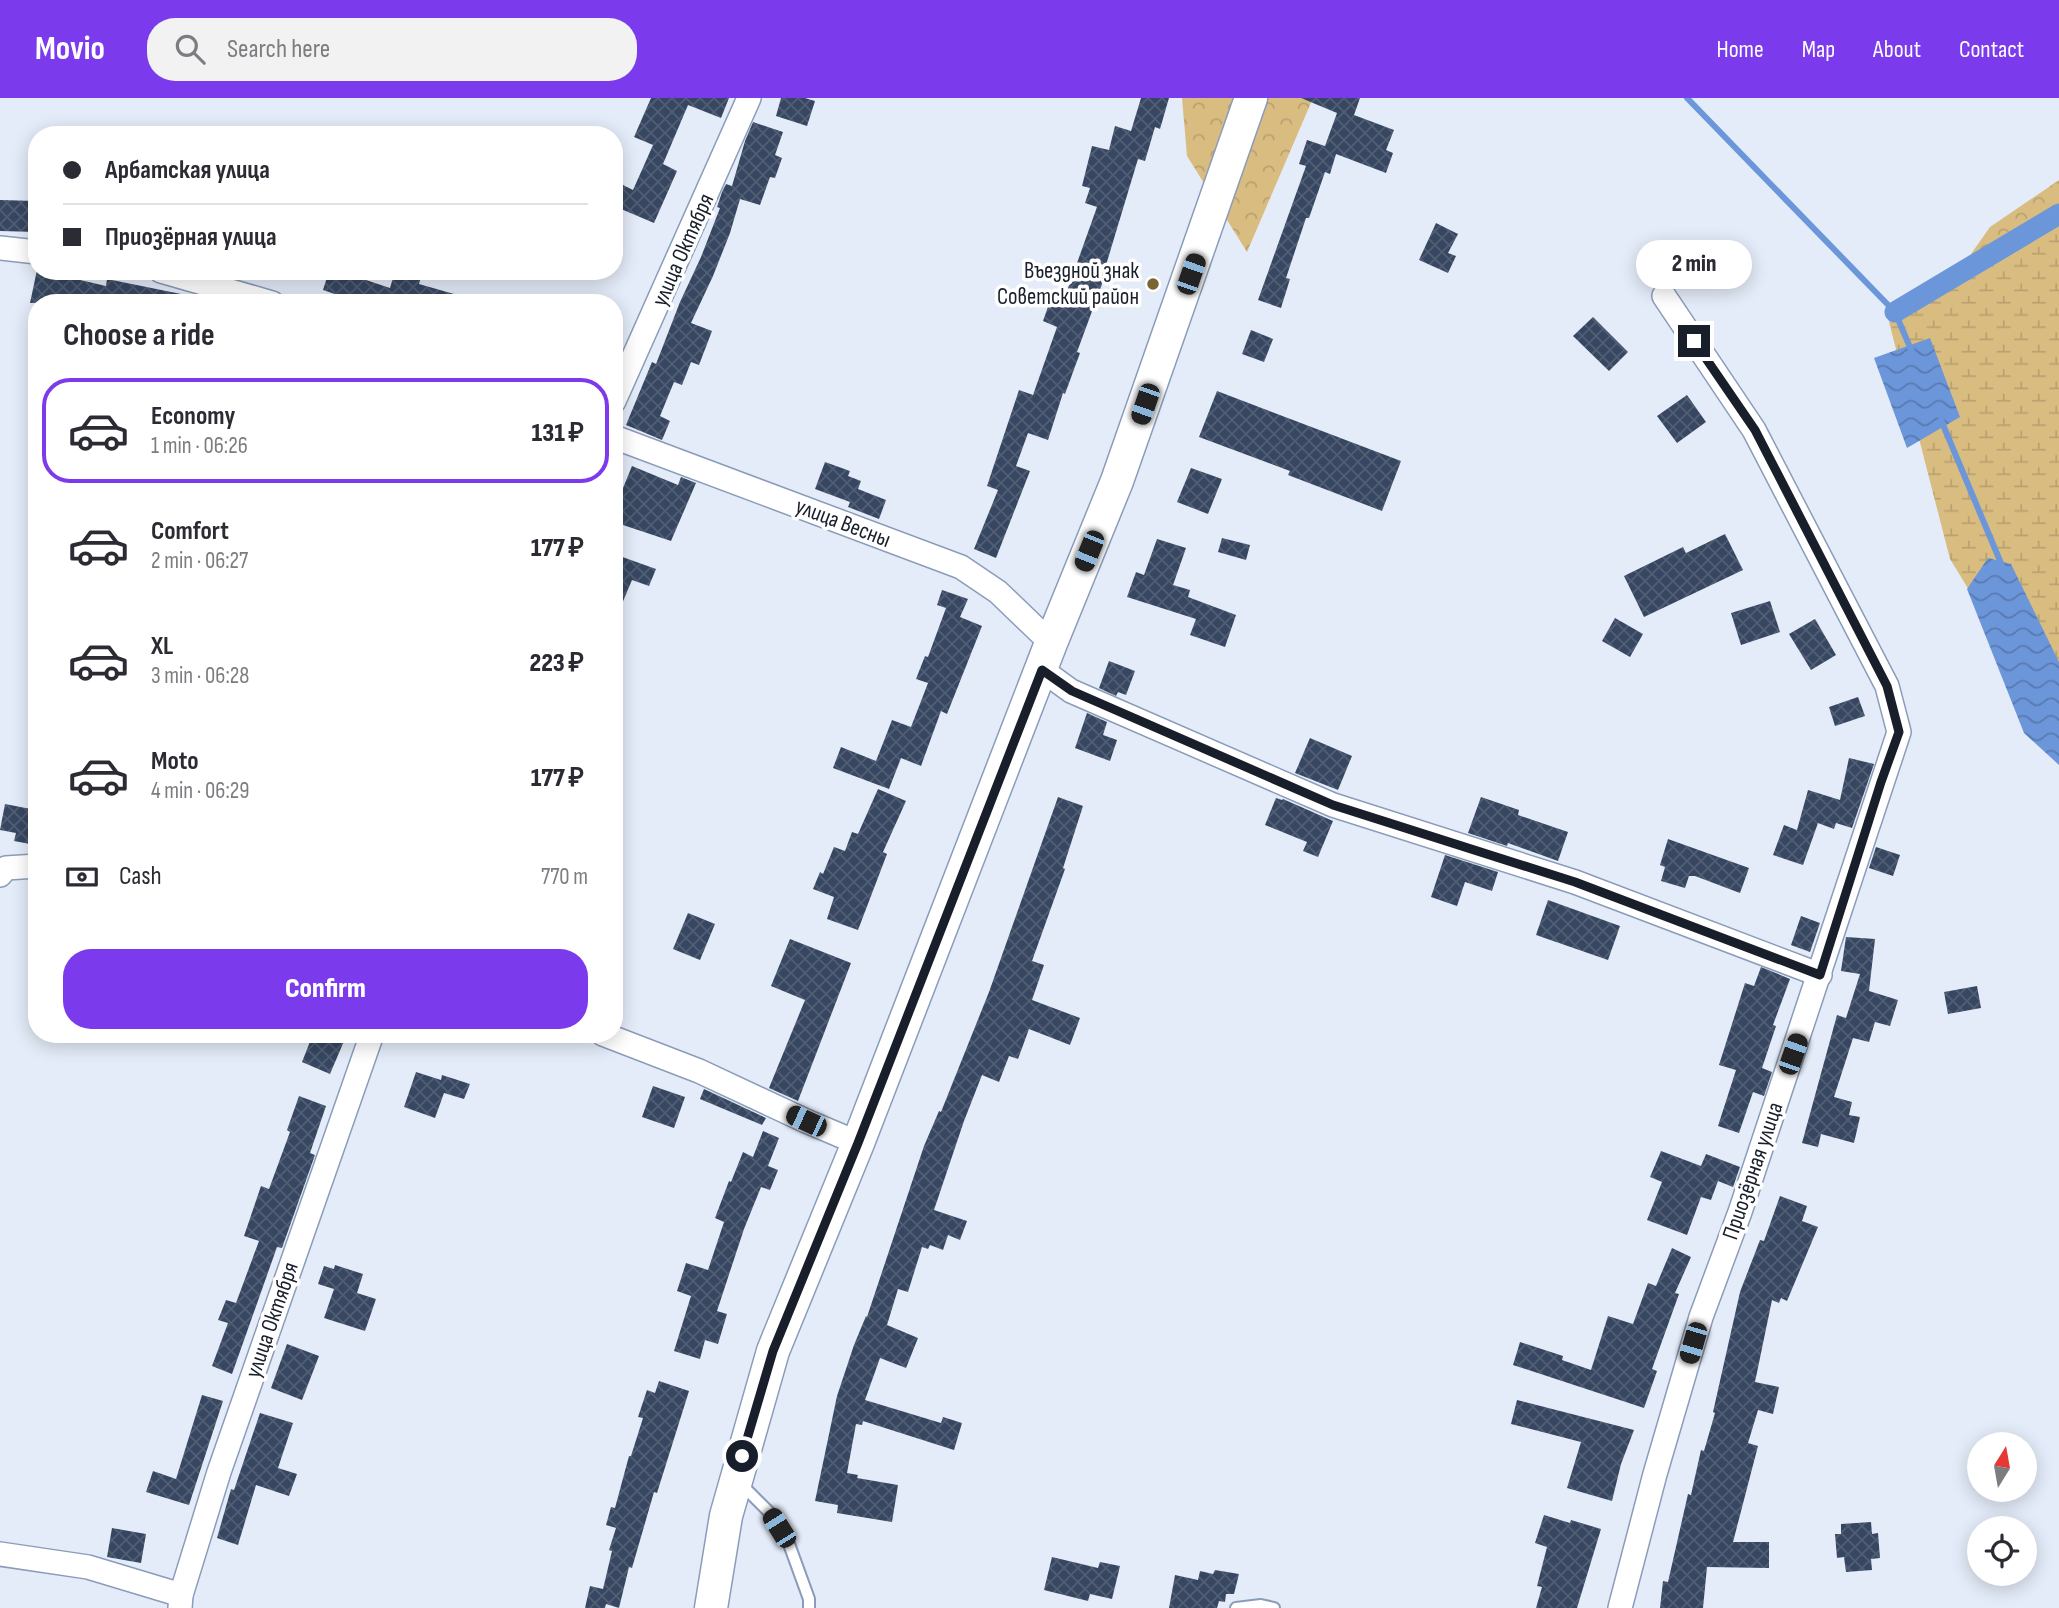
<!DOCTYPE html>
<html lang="en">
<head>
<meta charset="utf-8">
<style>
	:root { --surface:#fff; --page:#f2f2f3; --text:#2b2b33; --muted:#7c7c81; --line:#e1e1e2; --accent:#7c3aed }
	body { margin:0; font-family:"Sofia Sans Condensed",sans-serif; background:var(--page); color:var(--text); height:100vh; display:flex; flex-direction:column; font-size:26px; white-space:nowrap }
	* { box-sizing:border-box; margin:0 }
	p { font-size:23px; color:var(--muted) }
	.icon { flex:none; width:38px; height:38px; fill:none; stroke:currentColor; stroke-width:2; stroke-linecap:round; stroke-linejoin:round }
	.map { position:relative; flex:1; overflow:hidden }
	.drawer { position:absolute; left:28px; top:196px; width:595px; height:749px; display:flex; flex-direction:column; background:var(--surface); border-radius:28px; box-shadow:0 4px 18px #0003 }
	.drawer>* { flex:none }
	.guide { position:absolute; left:28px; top:28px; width:595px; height:154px; border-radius:28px; box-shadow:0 4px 18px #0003; display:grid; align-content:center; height:154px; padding:0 35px; background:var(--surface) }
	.needle { width:46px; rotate:11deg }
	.fabs { position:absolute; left:1967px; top:1334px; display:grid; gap:14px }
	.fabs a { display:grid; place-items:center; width:70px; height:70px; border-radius:50%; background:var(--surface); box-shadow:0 4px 18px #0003; font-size:35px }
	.end { position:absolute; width:32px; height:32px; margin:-16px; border:9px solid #181f2b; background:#fff; box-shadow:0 0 0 4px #fff }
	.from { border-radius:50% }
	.bubble { position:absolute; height:49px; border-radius:24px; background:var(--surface); box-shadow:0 4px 18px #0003; font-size:23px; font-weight:800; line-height:49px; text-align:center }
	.car { position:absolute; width:21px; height:42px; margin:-21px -10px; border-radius:9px; box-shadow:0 0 5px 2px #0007; background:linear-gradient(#222 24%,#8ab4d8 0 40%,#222 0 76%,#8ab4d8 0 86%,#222 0) }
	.guide b { display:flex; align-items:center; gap:24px; height:66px; font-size:26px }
	.guide b+b { border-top:2px solid var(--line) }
	.guide i { width:18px; height:18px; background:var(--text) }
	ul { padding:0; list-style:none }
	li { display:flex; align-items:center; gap:21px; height:105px; margin:0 14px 10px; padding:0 21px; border:4px solid transparent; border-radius:28px }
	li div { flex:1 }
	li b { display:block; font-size:26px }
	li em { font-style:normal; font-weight:800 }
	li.active { border-color:var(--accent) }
	li>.icon { width:63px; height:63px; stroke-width:1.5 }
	h2 { padding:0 35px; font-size:32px; line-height:84px }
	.pay { display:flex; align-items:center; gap:18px; height:77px; padding:0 35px; font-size:26px }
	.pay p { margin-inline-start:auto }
	.cta { display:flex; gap:14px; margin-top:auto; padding:14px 35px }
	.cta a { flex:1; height:80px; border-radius:28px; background:var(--accent); color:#fff; font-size:28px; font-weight:800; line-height:80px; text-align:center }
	header { display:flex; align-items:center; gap:42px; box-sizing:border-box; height:98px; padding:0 35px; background:var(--accent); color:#fff }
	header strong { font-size:33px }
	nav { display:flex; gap:38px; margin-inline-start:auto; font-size:24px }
	.search { width:490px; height:63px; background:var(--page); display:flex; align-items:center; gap:18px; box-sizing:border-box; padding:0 24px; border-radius:28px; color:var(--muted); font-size:26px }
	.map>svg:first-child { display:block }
	.forest { fill:url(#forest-crowns) }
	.wetland { fill:url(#wetland-marsh) }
	.water { fill:url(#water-waves) }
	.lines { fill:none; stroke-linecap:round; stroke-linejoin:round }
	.stream { stroke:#6c96da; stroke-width:6 }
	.canal { stroke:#6c96da; stroke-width:21 }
	.building { fill:url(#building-cross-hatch) }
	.service-casing { stroke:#8a9cba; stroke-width:14 }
	.minor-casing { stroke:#8a9cba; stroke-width:26 }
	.secondary-casing { stroke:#8a9cba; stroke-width:35 }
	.service { stroke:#fff; stroke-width:10 }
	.minor { stroke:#fff; stroke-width:23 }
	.secondary { stroke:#fff; stroke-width:32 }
	.route { stroke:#181f2b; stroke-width:9 }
	.poi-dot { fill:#7a6434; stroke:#fff; stroke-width:2.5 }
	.labels { text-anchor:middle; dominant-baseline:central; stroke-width:7; stroke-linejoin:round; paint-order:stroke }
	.street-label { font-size:23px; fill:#181f2b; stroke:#fff }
	.poi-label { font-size:23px; fill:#181f2b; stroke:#fff; text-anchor:end }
</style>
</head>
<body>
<header>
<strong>Movio</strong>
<div class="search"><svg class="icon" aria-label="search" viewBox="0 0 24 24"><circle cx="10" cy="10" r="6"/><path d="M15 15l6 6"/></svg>Search here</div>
<nav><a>Home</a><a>Map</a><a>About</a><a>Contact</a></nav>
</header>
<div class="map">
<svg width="2059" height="1510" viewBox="0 0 2059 1510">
	<defs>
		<pattern id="forest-crowns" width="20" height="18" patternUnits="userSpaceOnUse" patternTransform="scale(1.75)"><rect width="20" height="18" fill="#d9bc80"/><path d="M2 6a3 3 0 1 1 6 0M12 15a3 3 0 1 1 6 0" fill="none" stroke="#baa16f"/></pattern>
		<pattern id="wetland-marsh" width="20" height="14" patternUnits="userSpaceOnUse" patternTransform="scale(1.75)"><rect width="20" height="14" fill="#d9bc80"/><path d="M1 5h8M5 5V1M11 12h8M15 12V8" fill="none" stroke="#baa16f"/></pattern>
		<pattern id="water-waves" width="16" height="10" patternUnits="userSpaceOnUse" patternTransform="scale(1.75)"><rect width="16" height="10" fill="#6c96da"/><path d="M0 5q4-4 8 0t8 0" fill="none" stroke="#587ab1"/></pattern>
		<pattern id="building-cross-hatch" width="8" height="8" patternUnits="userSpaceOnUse" patternTransform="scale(1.75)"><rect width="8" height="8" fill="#374761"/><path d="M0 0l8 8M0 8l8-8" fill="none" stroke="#515e74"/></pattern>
	</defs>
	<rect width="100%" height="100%" fill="#e4ecf9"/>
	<g class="forest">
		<polygon points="1182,0 1313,0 1247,154 1187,58"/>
		<polygon points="2059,82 2059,173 1999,176 1971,156 1990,129"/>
	</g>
	<polygon class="wetland" points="2059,115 2059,639 1950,461 1889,224"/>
	<g class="water">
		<polygon points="1930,240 1960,319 1907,350 1874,260"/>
		<polygon points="1988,460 2011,466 2059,564 2059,667 2024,635 1967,491"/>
	</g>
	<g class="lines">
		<g class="stream">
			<polyline points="1687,0 1895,214 1912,254"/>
			<polyline points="1941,322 2003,470"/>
		</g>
		<polyline class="canal" points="1895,214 2059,116"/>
	</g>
	<g class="building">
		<polygon points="651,0 729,0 721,20 688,7 663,66 677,73 654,125 614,108 623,87 633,92 653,47 634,39"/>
		<polygon points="781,0 805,0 815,3 807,28 776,18"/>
		<polygon points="1141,0 1169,0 1160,31 1155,29 1145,63 1138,61 1103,177 1105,178 1077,254 1080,255 1065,296 1063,295 1048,342 1028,335 1016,368 1030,373 996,460 974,451 998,392 987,388 1019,292 1033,297 1057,229 1043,223 1050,203 1062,207 1097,109 1085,105 1090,90 1082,88 1092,48 1109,52 1115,28 1131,33"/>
		<polygon points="1301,0 1360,0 1354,17 1394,32 1386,52 1393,55 1386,75 1336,56 1330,76 1325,74 1309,120 1306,120 1286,180 1290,181 1281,210 1258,202 1306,68 1299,66 1307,42 1325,48 1337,15"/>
		<polygon points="753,24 783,34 775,57 782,60 775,80 770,79 760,107 740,101 730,135 713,178 691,225 712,233 699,267 691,264 682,287 674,284 660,318 670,323 662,342 626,327 652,264 656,266 680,204 701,159 720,110 717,109 722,94 726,86 732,88 745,43"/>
		<polygon points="0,102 37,103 37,134 0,133"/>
		<polygon points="1436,125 1458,136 1448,155 1456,158 1448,175 1419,162"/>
		<polygon points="37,172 106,188 107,181 186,197 185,205 30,205"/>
		<polygon points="329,173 363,173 360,180 390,190 395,173 423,173 419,186 468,200 467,205 361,205 323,192"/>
		<polygon points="1593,219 1628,254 1609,273 1573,238"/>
		<polygon points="1251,232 1273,241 1264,264 1242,256"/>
		<polygon points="1217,293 1401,363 1382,413 1288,377 1290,373 1199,339"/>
		<polygon points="1687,297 1706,324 1677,345 1657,318"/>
		<polygon points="825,364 850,373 848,378 861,383 858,391 886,402 879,421 848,409 850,404 815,391"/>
		<polygon points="632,368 678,387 681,379 696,385 671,443 614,424 614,412"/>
		<polygon points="1191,370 1222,381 1208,416 1177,404"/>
		<polygon points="1725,436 1743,472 1644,519 1624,478 1683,449 1686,455"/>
		<polygon points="1222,440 1250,447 1246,462 1218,454"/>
		<polygon points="1157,441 1186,450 1173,487 1190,492 1188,499 1236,517 1225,549 1190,537 1196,521 1127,499 1136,474 1144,477"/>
		<polygon points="614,456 656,471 649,488 632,482 616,520 614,520"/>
		<polygon points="942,492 968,501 960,519 982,528 947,616 941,613 921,668 901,660 889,691 833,670 841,649 876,663 892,622 911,629 928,585 916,581 925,558 928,559 946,510 937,507"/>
		<polygon points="1770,503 1780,534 1741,547 1731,515"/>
		<polygon points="1615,520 1643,536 1630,559 1602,543"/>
		<polygon points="1815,521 1836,557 1811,572 1789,536"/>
		<polygon points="1109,563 1135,573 1126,597 1118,594 1116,598 1099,590"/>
		<polygon points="1858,599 1865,618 1835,628 1829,609"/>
		<polygon points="1087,615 1107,624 1103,637 1117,642 1110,663 1075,650"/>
		<polygon points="1310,640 1352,658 1338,692 1295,675"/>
		<polygon points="1849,660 1874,666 1852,730 1836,725 1834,731 1818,725 1803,767 1773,757 1784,727 1797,732 1808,692 1840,702"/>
		<polygon points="878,691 906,703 883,754 887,756 858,832 827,821 834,799 813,791 820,774 823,776 834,749 845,753 852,734 858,736"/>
		<polygon points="1058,699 1083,708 1063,770 1065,771 1032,863 1044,867 1032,902 1080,920 1070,947 1029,931 1018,961 1009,958 999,984 982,977 964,1023 934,1112 967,1123 960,1142 948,1137 943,1152 930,1147 928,1151 922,1149 908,1194 898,1191 887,1227 918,1240 906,1270 880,1260 865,1302 941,1325 943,1319 962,1325 954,1352 863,1323 862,1327 856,1326 847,1375 858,1377 857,1380 898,1387 892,1424 837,1415 838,1407 815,1403 837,1298 854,1247 866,1218 867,1219 924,1048 939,1013 941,1014 989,894"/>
		<polygon points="1481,699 1519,712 1518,717 1568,734 1558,763 1508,745 1507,748 1468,735"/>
		<polygon points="1276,700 1282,702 1283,701 1333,723 1318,759 1303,753 1307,744 1265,727"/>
		<polygon points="5,706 36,712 30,746 14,743 16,735 0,732"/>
		<polygon points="1668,741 1749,770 1740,795 1695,778 1689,778 1685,790 1661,783 1665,769 1660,767"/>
		<polygon points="1876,749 1900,757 1893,778 1869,770"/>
		<polygon points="1445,757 1498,774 1492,793 1465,784 1457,808 1431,799"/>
		<polygon points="1548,802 1620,828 1608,862 1536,837"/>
		<polygon points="688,815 715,826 700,862 673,851"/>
		<polygon points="1801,818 1820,825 1810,854 1791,847"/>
		<polygon points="1846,839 1875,841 1869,893 1898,902 1890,928 1875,924 1869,944 1853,940 1834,999 1852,1004 1849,1017 1860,1019 1854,1045 1821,1036 1818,1049 1802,1045 1837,917 1846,920 1860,876 1841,873"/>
		<polygon points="790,841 851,865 798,1003 769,990 805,902 771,888"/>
		<polygon points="1761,869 1790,881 1773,927 1776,928 1762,970 1772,974 1764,998 1753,994 1739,1035 1718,1028 1736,972 1719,967 1745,885 1754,888"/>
		<polygon points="1977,888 1981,910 1948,916 1944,894"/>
		<polygon points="313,936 347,936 330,976 302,964"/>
		<polygon points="416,974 441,982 442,977 470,986 464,1001 444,995 435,1020 404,1009"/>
		<polygon points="653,988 685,999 674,1030 642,1019"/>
		<polygon points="704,991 766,1020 762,1027 700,1001"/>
		<polygon points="299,998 326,1008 310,1055 315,1057 282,1150 277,1149 232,1276 212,1268 228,1225 218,1222 226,1202 236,1205 259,1143 244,1138 261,1088 269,1091 290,1034 287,1032"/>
		<polygon points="763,1033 779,1040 768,1068 778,1072 770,1092 761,1089 744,1131 717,1213 727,1216 718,1246 705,1242 700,1261 674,1253 691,1198 677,1193 686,1165 708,1172 724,1124 715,1120 729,1083 731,1084 743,1054 753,1059"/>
		<polygon points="1661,1053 1701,1068 1706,1056 1740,1069 1733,1089 1718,1083 1711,1102 1701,1099 1687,1137 1647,1122 1662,1084 1650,1079"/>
		<polygon points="1780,1098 1807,1108 1802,1123 1818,1129 1787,1203 1781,1200 1779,1205 1772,1202 1755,1284 1779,1289 1773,1316 1758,1312 1748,1345 1758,1348 1733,1444 1769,1444 1769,1470 1707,1469 1703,1510 1660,1510 1663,1483 1668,1484 1688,1396 1691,1397 1701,1352 1704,1353 1715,1315 1713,1314 1740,1194 1760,1142 1764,1143"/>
		<polygon points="1672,1150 1691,1159 1675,1195 1679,1196 1652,1271 1657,1273 1644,1310 1513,1267 1520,1244 1563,1258 1562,1262 1591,1272 1608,1218 1633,1226 1648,1185 1656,1188"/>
		<polygon points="335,1167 363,1176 357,1195 376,1201 365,1233 324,1220 334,1191 318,1186 324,1168 334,1171"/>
		<polygon points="287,1246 319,1258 302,1302 271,1290"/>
		<polygon points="659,1283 689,1293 657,1395 654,1394 632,1470 629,1469 619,1510 606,1506 605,1510 585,1510 590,1488 603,1491 612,1453 609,1452 616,1430 606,1427 611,1409 615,1410 629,1358 631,1358 643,1320 638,1319 647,1292 655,1295"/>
		<polygon points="202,1297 223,1303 189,1407 146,1394 153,1373 176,1381"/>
		<polygon points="1517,1302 1634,1332 1621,1366 1612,1403 1567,1390 1581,1344 1511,1326"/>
		<polygon points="260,1315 293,1325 278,1370 297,1376 289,1398 256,1387 238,1447 217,1440 231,1391 234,1392"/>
		<polygon points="1544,1417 1570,1425 1571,1422 1601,1431 1577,1510 1536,1510 1542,1489 1537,1488 1547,1449 1535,1445"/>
		<polygon points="1871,1424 1872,1436 1878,1435 1880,1460 1871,1461 1872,1472 1846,1474 1844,1459 1837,1460 1835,1436 1841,1436 1841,1426"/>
		<polygon points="112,1430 146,1436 141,1465 107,1459"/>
		<polygon points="1052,1459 1098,1470 1100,1464 1120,1468 1112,1501 1090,1496 1088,1503 1044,1492"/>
		<polygon points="1215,1472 1239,1476 1234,1496 1226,1496 1225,1504 1219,1503 1217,1510 1169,1510 1175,1477 1198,1482 1200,1473 1213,1476"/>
	</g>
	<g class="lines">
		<defs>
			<g id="service">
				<polyline points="739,1384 770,1415 789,1446 809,1501 809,1510"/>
				<polyline points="1236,1510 1261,1507 1274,1510"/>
			</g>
			<g id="minor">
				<polyline points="0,150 37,154"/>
				<polyline points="161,173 272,205"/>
				<polyline points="614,303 749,0"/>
				<polyline points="614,339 961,469 998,494 1051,545"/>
				<polyline points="1042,572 1071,593 1333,707 1575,784 1820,877"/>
				<polyline points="0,777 6,770 37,768"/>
				<polyline points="603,936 699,973 806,1023 858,1045"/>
				<polyline points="0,1456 88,1469 181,1497"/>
				<polyline points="180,1510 181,1497 219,1374 372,936"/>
				<polyline points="1620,1510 1655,1376 1701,1219 1740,1114 1899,634 1887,588 1754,332 1664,198"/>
			</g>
			<polyline id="secondary" points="711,1510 726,1418 773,1253 858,1045 1051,545 1117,383 1251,0"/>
		</defs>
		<use href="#service" class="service-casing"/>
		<use href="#minor" class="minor-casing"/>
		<use href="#secondary" class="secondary-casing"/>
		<use href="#service" class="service"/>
		<use href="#minor" class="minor"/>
		<use href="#secondary" class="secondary"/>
	</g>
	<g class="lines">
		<polyline class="route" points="742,1358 773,1253 858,1045 1042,572 1072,593 1333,707 1575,784 1820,877 1881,684 1899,634 1887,588 1755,332 1694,243"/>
	</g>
	<circle class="poi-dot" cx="1153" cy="186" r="7"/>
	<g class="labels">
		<g class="street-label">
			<text transform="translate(683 152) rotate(-66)">улица Октября</text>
			<text transform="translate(843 425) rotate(21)">улица Весны</text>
			<text transform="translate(1753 1073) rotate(-71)">Приозёрная улица</text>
			<text transform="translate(272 1222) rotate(-71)">улица Октября</text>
		</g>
		<g class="poi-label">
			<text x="1139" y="173">Въездной знак<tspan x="1139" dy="26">Советский район</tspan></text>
		</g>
	</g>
</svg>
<div class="fabs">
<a><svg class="needle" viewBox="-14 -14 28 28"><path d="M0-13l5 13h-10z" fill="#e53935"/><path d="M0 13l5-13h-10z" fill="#7c7c81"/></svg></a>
<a><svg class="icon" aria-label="locate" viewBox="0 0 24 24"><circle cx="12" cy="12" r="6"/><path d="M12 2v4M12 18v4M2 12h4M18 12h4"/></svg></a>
</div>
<i class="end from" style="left:742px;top:1358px"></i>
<i class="end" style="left:1694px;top:243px"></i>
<div class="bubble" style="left:1636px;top:142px;width:116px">2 min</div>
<i class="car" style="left:1191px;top:176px;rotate:19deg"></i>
<i class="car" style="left:1145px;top:306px;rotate:199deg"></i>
<i class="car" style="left:1089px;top:453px;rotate:202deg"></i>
<i class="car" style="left:1793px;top:956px;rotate:19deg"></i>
<i class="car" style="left:806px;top:1023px;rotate:295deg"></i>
<i class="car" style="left:1693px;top:1245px;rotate:196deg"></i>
<i class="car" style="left:779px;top:1430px;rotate:328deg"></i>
<div class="guide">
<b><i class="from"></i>Арбатская улица</b>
<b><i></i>Приозёрная улица</b>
</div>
<section class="drawer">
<h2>Choose a ride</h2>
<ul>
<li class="active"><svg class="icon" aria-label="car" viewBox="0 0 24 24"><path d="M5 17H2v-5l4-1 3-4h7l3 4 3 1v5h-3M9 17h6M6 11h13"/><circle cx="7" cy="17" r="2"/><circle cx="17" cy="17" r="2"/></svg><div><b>Economy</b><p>1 min · 06:26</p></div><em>131 ₽</em></li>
<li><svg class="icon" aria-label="car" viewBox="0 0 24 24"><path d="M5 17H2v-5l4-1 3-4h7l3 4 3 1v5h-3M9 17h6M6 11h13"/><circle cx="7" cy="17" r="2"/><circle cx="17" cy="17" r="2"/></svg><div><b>Comfort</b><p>2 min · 06:27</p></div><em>177 ₽</em></li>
<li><svg class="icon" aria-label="car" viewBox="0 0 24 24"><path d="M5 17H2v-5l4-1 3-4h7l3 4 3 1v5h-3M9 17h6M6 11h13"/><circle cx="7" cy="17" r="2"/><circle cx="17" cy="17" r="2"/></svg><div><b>XL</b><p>3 min · 06:28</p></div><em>223 ₽</em></li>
<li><svg class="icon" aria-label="car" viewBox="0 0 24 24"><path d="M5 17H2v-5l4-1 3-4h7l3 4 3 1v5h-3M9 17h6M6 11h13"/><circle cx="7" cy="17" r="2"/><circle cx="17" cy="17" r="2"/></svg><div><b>Moto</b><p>4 min · 06:29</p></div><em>177 ₽</em></li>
</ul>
<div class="pay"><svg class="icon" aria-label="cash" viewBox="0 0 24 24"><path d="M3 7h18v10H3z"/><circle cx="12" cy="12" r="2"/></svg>Cash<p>770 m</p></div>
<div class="cta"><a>Confirm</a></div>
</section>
</div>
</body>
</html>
